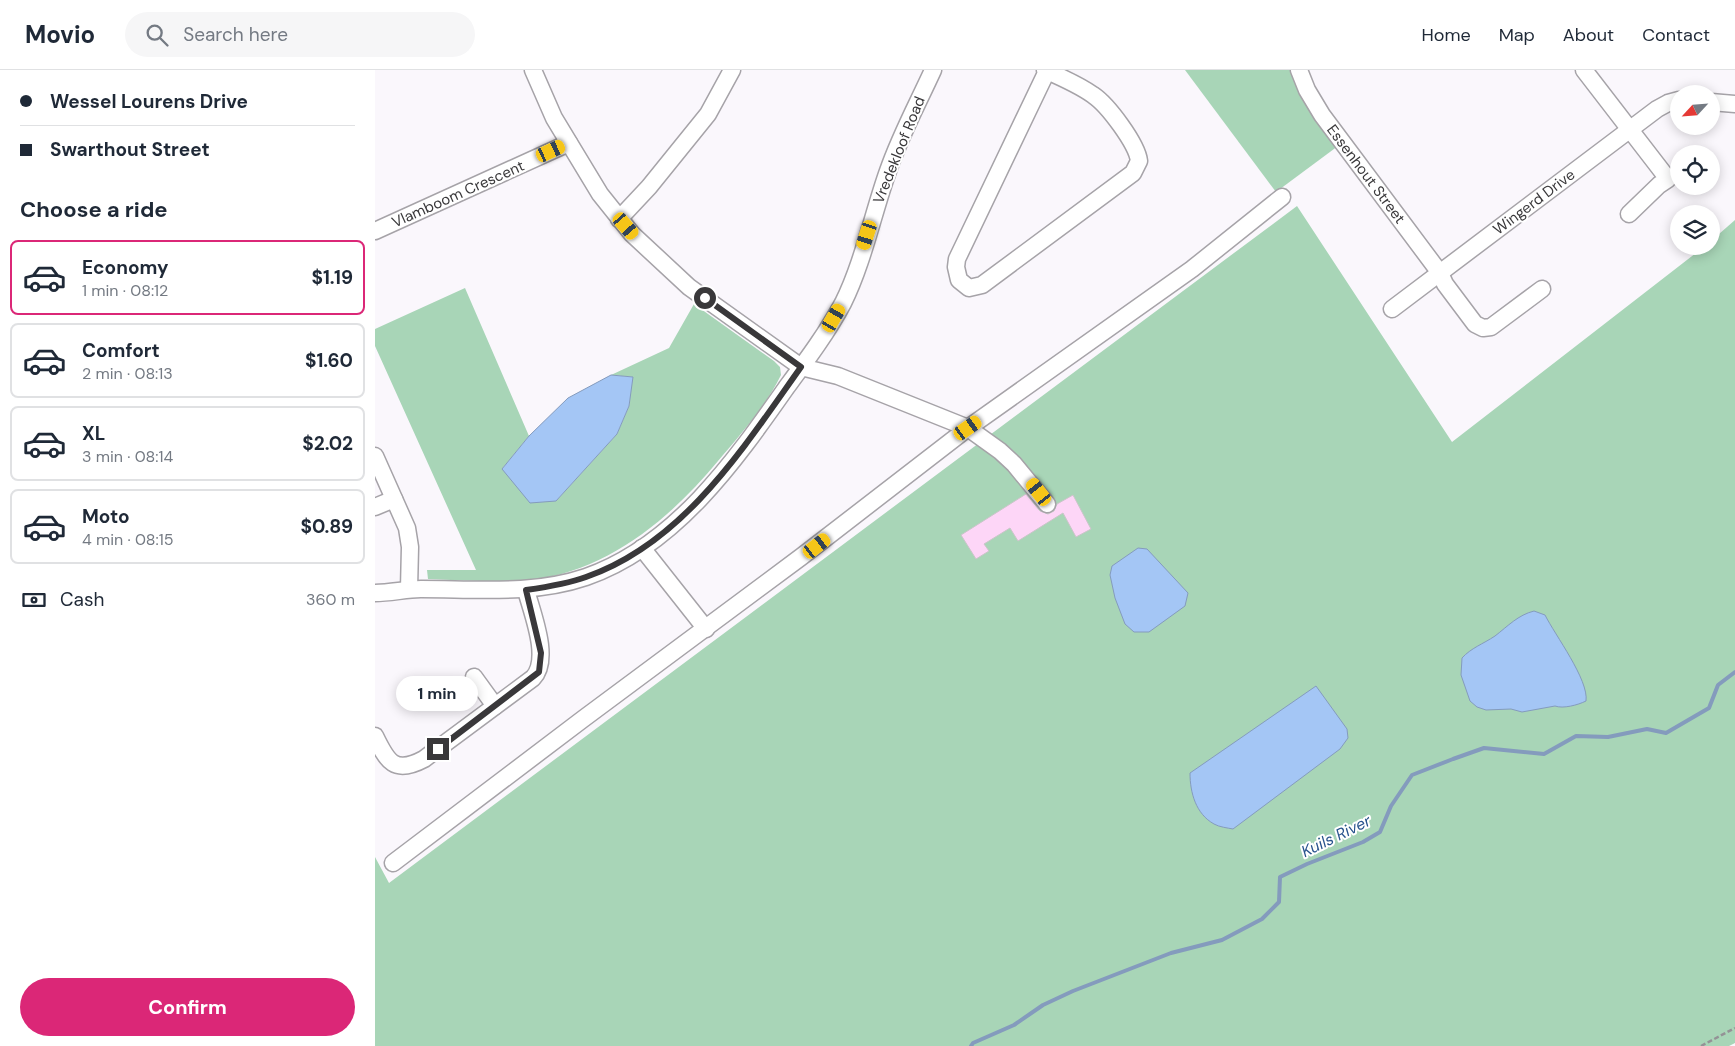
<!DOCTYPE html>
<html lang="en">
<head>
<meta charset="utf-8">
<style>
	:root { --surface:#fff; --page:#f6f6f7; --text:#1f2937; --muted:#747a83; --line:#e0e1e3; --accent:#db2777 }
	body { margin:0; font-family:"DM Sans",sans-serif; background:var(--page); color:var(--text); height:100vh; display:flex; flex-direction:column; font-size:19px; white-space:nowrap }
	* { box-sizing:border-box; margin:0 }
	p { font-size:16px; color:var(--muted) }
	.icon { flex:none; width:28px; height:28px; fill:none; stroke:currentColor; stroke-width:2; stroke-linecap:round; stroke-linejoin:round }
	.map { position:relative; flex:1; overflow:hidden }
	.details { display:flex; flex-direction:column; background:var(--surface); width:375px }
	.details>* { flex:none }
	.guide { display:grid; align-content:center; height:110px; padding:0 20px; background:var(--surface) }
	.needle { width:32px; rotate:244deg }
	.fabs { position:absolute; left:1295px; top:15px; display:grid; gap:10px }
	.fabs a { display:grid; place-items:center; width:50px; height:50px; border-radius:50%; background:var(--surface); box-shadow:0 2px 12px #0003; font-size:25px }
	.end { position:absolute; width:22px; height:22px; margin:-11px; border:6px solid #39383a; background:#fff; box-shadow:0 0 0 2px #fff }
	.from { border-radius:50% }
	.bubble { position:absolute; height:35px; border-radius:18px; background:var(--surface); box-shadow:0 2px 12px #0003; font-size:16px; font-weight:700; line-height:35px; text-align:center }
	.car { position:absolute; width:15px; height:30px; margin:-15px -8px; border-radius:6px; box-shadow:0 0 4px 1px #0007; background:linear-gradient(#f5c518 24%,#345 0 40%,#f5c518 0 76%,#345 0 86%,#f5c518 0) }
	.guide b { display:flex; align-items:center; gap:18px; height:48px; font-size:19px }
	.guide b+b { border-top:1px solid var(--line) }
	.guide i { width:12px; height:12px; background:var(--text) }
	ul { padding:0; list-style:none }
	li { display:flex; align-items:center; gap:15px; height:75px; margin:0 10px 8px; padding:0 10px; border:2px solid var(--line); border-radius:8px }
	li div { flex:1 }
	li b { display:block; font-size:19px }
	li em { font-style:normal; font-weight:700 }
	li.active { border-color:var(--accent) }
	li>.icon { width:45px; height:45px; stroke-width:1.5 }
	h2 { padding:0 20px; font-size:22px; line-height:60px }
	.pay { display:flex; align-items:center; gap:12px; height:55px; padding:0 20px; font-size:19px }
	.pay p { margin-inline-start:auto }
	.cta { display:flex; gap:10px; margin-top:auto; padding:10px 20px }
	.cta a { flex:1; height:58px; border-radius:30px; background:var(--accent); color:#fff; font-size:20px; font-weight:700; line-height:58px; text-align:center }
	header { display:flex; align-items:center; gap:30px; box-sizing:border-box; height:70px; padding:0 25px; background:var(--surface); border-bottom:1px solid var(--line) }
	header strong { font-size:24px }
	nav { display:flex; gap:28px; margin-inline-start:auto; font-size:18px }
	.search { width:350px; height:45px; background:var(--page); display:flex; align-items:center; gap:12px; box-sizing:border-box; padding:0 18px; border-radius:28px; color:var(--muted); font-size:19px }
	main { display:flex; flex:1; min-height:0 }
	.map>svg:first-child { display:block }
	.green { fill:#a8d5b7 }
	.water { fill:#a4c6f5; stroke:#849bbd }
	.lines { fill:none; stroke-linecap:round; stroke-linejoin:round }
	.stream { stroke:#849bbd; stroke-width:4 }
	.building { fill:#fdd6f7; stroke:#cac5c9 }
	.minor-casing { stroke:#a6a3a8; stroke-width:19 }
	.path { stroke:#949296; stroke-width:2.5; stroke-dasharray:5 2.5; stroke-linecap:butt }
	.minor { stroke:#fff; stroke-width:16 }
	.route { stroke:#39383a; stroke-width:6 }
	.labels { text-anchor:middle; dominant-baseline:central; stroke-width:4; stroke-linejoin:round; paint-order:stroke }
	.street-label { font-size:15px; fill:#39383a; stroke:#fff }
	.water-label { font-size:16px; font-style:italic; fill:#28538d; stroke:#fff }
</style>
</head>
<body>
<header>
<strong>Movio</strong>
<div class="search"><svg class="icon" aria-label="search" viewBox="0 0 24 24"><circle cx="10" cy="10" r="6"/><path d="M15 15l6 6"/></svg>Search here</div>
<nav><a>Home</a><a>Map</a><a>About</a><a>Contact</a></nav>
</header>
<main>
<section class="details">
<div class="guide">
<b><i class="from"></i>Wessel Lourens Drive</b>
<b><i></i>Swarthout Street</b>
</div>
<h2>Choose a ride</h2>
<ul>
<li class="active"><svg class="icon" aria-label="car" viewBox="0 0 24 24"><path d="M5 17H2v-5l4-1 3-4h7l3 4 3 1v5h-3M9 17h6M6 11h13"/><circle cx="7" cy="17" r="2"/><circle cx="17" cy="17" r="2"/></svg><div><b>Economy</b><p>1 min · 08:12</p></div><em>$1.19</em></li>
<li><svg class="icon" aria-label="car" viewBox="0 0 24 24"><path d="M5 17H2v-5l4-1 3-4h7l3 4 3 1v5h-3M9 17h6M6 11h13"/><circle cx="7" cy="17" r="2"/><circle cx="17" cy="17" r="2"/></svg><div><b>Comfort</b><p>2 min · 08:13</p></div><em>$1.60</em></li>
<li><svg class="icon" aria-label="car" viewBox="0 0 24 24"><path d="M5 17H2v-5l4-1 3-4h7l3 4 3 1v5h-3M9 17h6M6 11h13"/><circle cx="7" cy="17" r="2"/><circle cx="17" cy="17" r="2"/></svg><div><b>XL</b><p>3 min · 08:14</p></div><em>$2.02</em></li>
<li><svg class="icon" aria-label="car" viewBox="0 0 24 24"><path d="M5 17H2v-5l4-1 3-4h7l3 4 3 1v5h-3M9 17h6M6 11h13"/><circle cx="7" cy="17" r="2"/><circle cx="17" cy="17" r="2"/></svg><div><b>Moto</b><p>4 min · 08:15</p></div><em>$0.89</em></li>
</ul>
<div class="pay"><svg class="icon" aria-label="cash" viewBox="0 0 24 24"><path d="M3 7h18v10H3z"/><circle cx="12" cy="12" r="2"/></svg>Cash<p>360 m</p></div>
<div class="cta"><a>Confirm</a></div>
</section>
<div class="map">
<svg width="1360" height="976" viewBox="0 0 1360 976">
	<rect width="100%" height="100%" fill="#faf7fc"/>
	<g class="green">
		<polygon points="810,0 918,0 963,76 901,122"/>
		<polygon points="922,136 1077,372 1330,176 1336,176 1336,171 1360,150 1360,973 1354,976 0,976 0,787 14,813"/>
		<path d="M90,218L154,366L127,399L181,431L242,364L254,336L257,307L236,305L294,278L319,234L399,291L405,297L406,305C391,336 365,365 343,391C295,449 233,501 155,510C121,513 87,510 53,509L52,500H101L0,276V259Z"/>
	</g>
	<g class="water">
		<polygon points="236,305 258,307 254,336 242,364 181,431 155,433 127,399 154,366 193,328"/>
		<polygon points="763,478 772,479 813,523 810,536 774,562 759,562 750,554 740,528 735,505 737,496"/>
		<path d="M1159,541L1170,545C1180,565 1214,610 1211,631C1203,635 1188,639 1180,636L1147,642L1136,639L1111,640L1102,637L1095,631L1086,605L1087,588C1096,578 1108,574 1120,566C1133,556 1143,545 1159,541Z"/>
		<path d="M941,616L972,659L973,668L965,679L858,759C853,758 844,757 839,754C821,744 815,723 815,703Z"/>
	</g>
	<g class="lines">
		<polyline class="stream" points="596,976 598,973 639,955 668,935 698,921 796,883 847,870 887,849 904,832 905,807 932,794 988,772 1005,762 1016,736 1037,705 1078,689 1109,678 1169,684 1201,666 1233,667 1272,659 1291,663 1334,638 1343,615 1360,602"/>
	</g>
	<polygon class="building" points="651,424 665,441 673,444 679,441 682,434 698,425 716,459 701,467 688,443 643,471 635,458 609,474 614,481 601,489 586,465"/>
	<g class="lines">
		<defs>
			<g id="minor">
				<polyline points="158,0 179,48 225,124 257,164 314,217 426,297 463,306 593,358 625,381 639,394 672,434"/>
				<path d="M670,0L672,1C688,8 704,15 718,25C733,35 762,74 764,91L758,103L607,215L594,218L584,210L581,197L582,189L672,1"/>
				<polyline points="924,0 932,20 947,45 1065,203 1070,214 1100,254 1108,258 1116,257 1167,219"/>
				<polyline points="1209,0 1293,109 1284,115 1254,144"/>
				<polyline points="1336,32 1360,34"/>
				<polyline points="244,149 274,117 333,44 357,0"/>
				<polyline points="0,161 194,73"/>
				<polyline points="1017,239 1282,39 1293,33 1304,30"/>
				<polyline points="0,386 32,458 35,477 34,519"/>
				<polyline points="0,437 19,429"/>
				<polyline points="267,478 331,559"/>
				<path d="M0,523C16,523 31,519 46,519C102,519 158,525 211,507C300,476 359,392 411,318C431,291 452,263 468,233C488,193 498,143 513,101C525,66 543,33 558,0"/>
				<polyline points="99,607 120,636"/>
				<path d="M0,666C12,691 19,705 49,689L158,608C176,589 157,543 151,520"/>
				<polyline points="18,793 208,649 426,487 593,358 817,199 907,127"/>
			</g>
		</defs>
		<use href="#minor" class="minor-casing"/>
		<polyline class="path" points="1326,976 1360,958"/>
		<use href="#minor" class="minor"/>
	</g>
	<g class="lines">
		<path class="route" d="M63,679L164,602L166,583L151,520C172,517 192,514 211,507C309,473 369,377 426,297L330,228"/>
	</g>
	<g class="labels">
		<g class="street-label">
			<text transform="translate(524 80) rotate(-68)">Vredekloof Road</text>
			<text transform="translate(991 104) rotate(53)">Essenhout Street</text>
			<text transform="translate(83 124) rotate(-24)">Vlamboom Crescent</text>
			<text transform="translate(1159 132) rotate(-37)">Wingerd Drive</text>
		</g>
		<g class="water-label">
			<text transform="translate(961 766) rotate(-26)">Kuils River</text>
		</g>
	</g>
</svg>
<div class="fabs">
<a><svg class="needle" viewBox="-14 -14 28 28"><path d="M0-13l5 13h-10z" fill="#e53935"/><path d="M0 13l5-13h-10z" fill="#747a83"/></svg></a>
<a><svg class="icon" aria-label="locate" viewBox="0 0 24 24"><circle cx="12" cy="12" r="6"/><path d="M12 2v4M12 18v4M2 12h4M18 12h4"/></svg></a>
<a><svg class="icon" aria-label="layers" viewBox="0 0 24 24"><path d="M12 4l9 5-9 5-9-5zM3 14l9 5 9-5"/></svg></a>
</div>
<i class="end from" style="left:330px;top:228px"></i>
<i class="end" style="left:63px;top:679px"></i>
<div class="bubble" style="left:21px;top:606px;width:82px">1 min</div>
<i class="car" style="left:176px;top:81px;rotate:65deg"></i>
<i class="car" style="left:251px;top:156px;rotate:139deg"></i>
<i class="car" style="left:492px;top:165px;rotate:198deg"></i>
<i class="car" style="left:459px;top:248px;rotate:30deg"></i>
<i class="car" style="left:593px;top:358px;rotate:55deg"></i>
<i class="car" style="left:664px;top:422px;rotate:322deg"></i>
<i class="car" style="left:442px;top:476px;rotate:52deg"></i>
</div>
</main>
</body>
</html>
